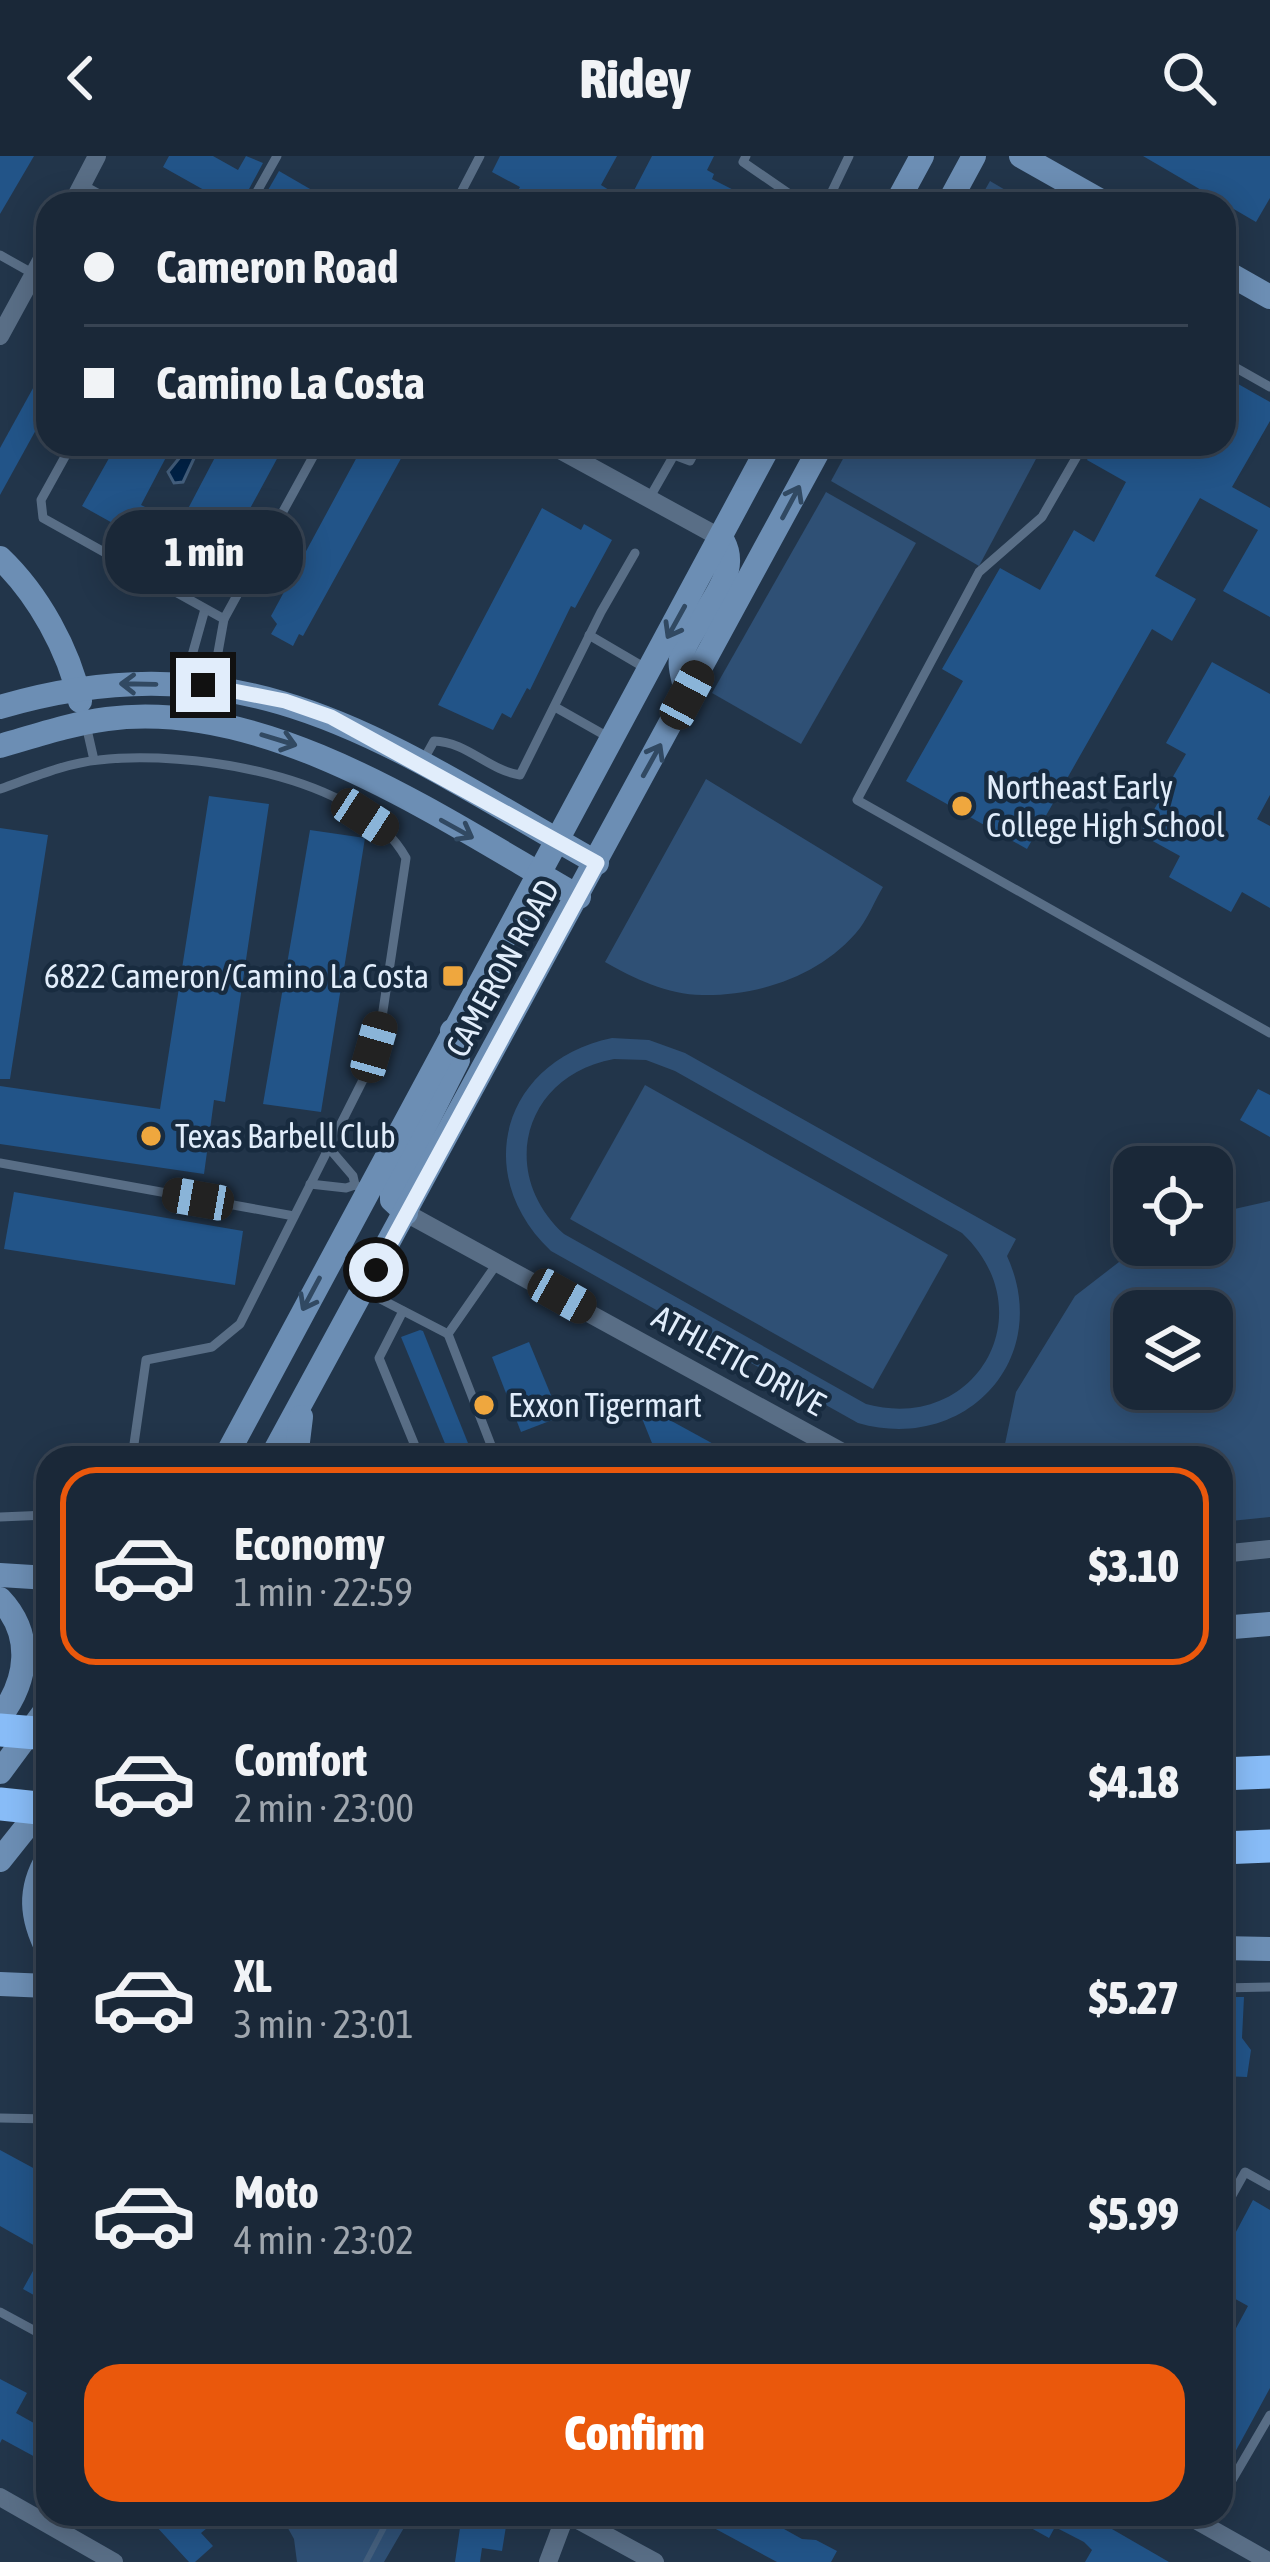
<!DOCTYPE html>
<html lang="en">
<head>
<meta charset="utf-8">
<style>
	:root { --surface:#1a2838; --page:#233040; --text:#f1f3f6; --muted:#9fa6ae; --line:#384453; --accent:#ea580c }
	body { margin:0; font-family:"Asap Condensed",sans-serif; background:var(--page); color:var(--text); height:100vh; display:flex; flex-direction:column; font-size:45px; white-space:nowrap }
	* { box-sizing:border-box; margin:0 }
	p { font-size:39px; color:var(--muted) }
	.icon { flex:none; width:66px; height:66px; fill:none; stroke:currentColor; stroke-width:2; stroke-linecap:round; stroke-linejoin:round }
	.map { position:relative; flex:1; overflow:hidden }
	.sheet { position:absolute; left:36px; top:1290px; width:1197px; height:1080px; display:flex; flex-direction:column; background:var(--surface); border-radius:36px; box-shadow:0 6px 30px #0003,0 0 0 3px var(--line) }
	.sheet>* { flex:none }
	.banner { position:absolute; left:36px; top:36px; width:1200px; height:264px; border-radius:36px; box-shadow:0 6px 30px #0003,0 0 0 3px var(--line); display:grid; align-content:center; height:264px; padding:0 48px; background:var(--surface) }
	.controls { position:absolute; left:1113px; top:990px; display:grid; gap:24px }
	.controls a { display:grid; place-items:center; width:120px; height:120px; border-radius:24px; background:var(--surface); box-shadow:0 6px 30px #0003,0 0 0 3px var(--line); font-size:60px }
	.end { position:absolute; width:54px; height:54px; margin:-27px; border:15px solid #e1edfb; background:#111; box-shadow:0 0 0 6px #111 }
	.from { border-radius:50% }
	.bubble { position:absolute; height:84px; border-radius:36px; background:var(--surface); box-shadow:0 6px 30px #0003,0 0 0 3px var(--line); font-size:39px; font-weight:800; line-height:84px; text-align:center }
	.car { position:absolute; width:36px; height:72px; margin:-36px -18px; border-radius:15px; box-shadow:0 0 9px 3px #0007; background:linear-gradient(#222 24%,#8ab4d8 0 40%,#222 0 76%,#8ab4d8 0 86%,#222 0) }
	.banner b { display:flex; align-items:center; gap:42px; height:114px; font-size:45px }
	.banner b+b { border-top:3px solid var(--line) }
	.banner i { width:30px; height:30px; background:var(--text) }
	ul { padding:21px 0 0; list-style:none }
	li { display:flex; align-items:center; gap:36px; height:198px; margin:0 24px 18px; padding:0 24px; border:6px solid transparent; border-radius:36px }
	li div { flex:1 }
	li b { display:block; font-size:45px }
	li em { font-style:normal; font-weight:800 }
	li.active { border-color:var(--accent) }
	li>.icon { width:108px; height:108px; stroke-width:1.5 }
	.action { display:flex; gap:24px; margin-top:auto; padding:24px 48px }
	.action a { flex:1; height:138px; border-radius:36px; background:var(--accent); color:#fff; font-size:48px; font-weight:800; line-height:138px; text-align:center }
	header { display:flex; justify-content:space-between; align-items:center; height:156px; padding:0 48px; background:var(--surface); font-size:54px; font-weight:800 }
	.map>svg:first-child { display:block }
	.green { fill:#2f5075; fill-rule:evenodd }
	.water { fill:#002247; stroke:#445f7d; stroke-width:3 }
	.lines { fill:none; stroke-linecap:round; stroke-linejoin:round }
	.stream { stroke:#445f7d; stroke-width:6 }
	.building { fill:#225488 }
	.lane { stroke:#596e86; stroke-width:9 }
	.street { stroke:#596e86; stroke-width:18 }
	.secondary { stroke:#6c8eb4; stroke-width:24 }
	.highway { stroke:#88bcf7; stroke-width:33 }
	.highway-bridge { stroke:#88bcf7; stroke-width:33 }
	.oneway { stroke:#314962 }
	.route { stroke:#e1edfb; stroke-width:15 }
	.poi-dot { fill:#efa73e; stroke:#182b3f; stroke-width:4.5 }
	.labels { text-anchor:middle; dominant-baseline:central; stroke-width:9; stroke-linejoin:round; paint-order:stroke }
	.poi-label { font-size:33px; fill:#e1edfb; stroke:#182b3f; text-anchor:start }
	.street-label { font-size:33px; fill:#e1edfb; stroke:#182b3f }
</style>
</head>
<body>
<header><svg class="icon" aria-label="back" viewBox="0 0 24 24"><path d="M15 5l-7 7 7 7"/></svg>Ridey<svg class="icon" aria-label="search" viewBox="0 0 24 24"><circle cx="10" cy="10" r="6"/><path d="M15 15l6 6"/></svg></header>
<div class="map">
<svg width="1270" height="2406" viewBox="0 0 1270 2406">
	<rect width="100%" height="100%" fill="#22354a"/>
	<g class="green">
		<polygon points="990,25 1029,48 977,48"/>
		<polygon points="851,288 1044,288 979,410 831,325"/>
		<polygon points="826,336 916,387 801,588 712,537"/>
		<path d="M706,623L883,731C875,744 869,760 860,772C823,819 760,840 702,839C668,839 633,822 605,806Z"/>
		<path d="M612,882L649,884L685,897L1016,1083L1007,1100C1054,1203 965,1298 858,1267L551,1095C470,1018 503,905 612,882ZM614,903L646,904L675,915L962,1077C1046,1156 976,1278 866,1248L564,1078C497,1017 524,919 614,903Z"/>
		<polygon points="645,929 948,1099 873,1233 570,1063"/>
		<path d="M1270,1045V1361L1221,1366V1302H1002L1016,1236L1075,1140L1141,1089H1212V1058ZM1134,1155H1212V1233H1134Z"/>
		<polygon points="280,2358 327,2358 344,2368 354,2358 412,2358 384,2406 297,2406 294,2383"/>
	</g>
	<polygon class="water" points="189,290 197,296 183,326 174,327 168,316"/>
	<g class="lines">
		<polyline class="stream" points="366,2406 391,2358"/>
	</g>
	<g class="building">
		<polygon points="0,0 34,0 0,58"/>
		<polygon points="169,0 213,0 238,14 246,0 263,7 241,48 229,48 163,11"/>
		<polygon points="500,0 617,0 601,29 628,46 652,0 714,0 707,14 714,18 712,23 761,48 565,48 553,42 549,48 525,48 514,42 520,31 492,16"/>
		<polygon points="1143,0 1270,0 1270,42 1256,66"/>
		<polygon points="279,15 336,48 260,48"/>
		<polygon points="48,205 48,252 0,339 0,292"/>
		<polygon points="1224,220 1270,246 1270,265 1232,331 1270,352 1270,461 1223,435 1258,374 1200,342 1155,420 1196,443 1172,485 1152,473 1027,693 906,625 963,525 942,513 1000,412 1040,434 1074,374 1094,386 1126,326 1087,304 1096,288 1224,288"/>
		<polygon points="117,288 173,288 141,349 180,368 222,288 285,288 221,406 218,404 209,419 161,393 151,411 124,397 134,379 82,350"/>
		<polygon points="364,288 409,288 303,480 299,478 293,490 271,478 277,468 271,460"/>
		<polygon points="542,352 581,374 584,368 612,384 575,452 571,450 530,534 527,532 511,562 502,557 493,574 438,549"/>
		<polygon points="1212,506 1270,538 1270,639 1257,663 1270,670 1270,752 1242,736 1231,756 1169,721 1180,700 1140,678 1186,598 1166,587"/>
		<polygon points="209,640 269,648 225,946 214,944 204,1018 0,988 0,930 160,953"/>
		<polygon points="0,672 48,679 10,923 0,923"/>
		<polygon points="310,674 365,682 321,956 263,948"/>
		<polygon points="1258,933 1270,939 1270,981 1240,964"/>
		<polygon points="14,1036 243,1075 235,1129 4,1093"/>
		<polygon points="420,1174 423,1175 474,1302 451,1302 401,1181"/>
		<polygon points="529,1186 560,1261 521,1276 492,1201"/>
		<polygon points="635,1245 739,1302 658,1302"/>
		<polygon points="1221,1841 1244,1841 1242,1882 1251,1894 1247,1921 1221,1920"/>
		<polygon points="0,1994 48,2020 48,2147 23,2133 44,2095 0,2070"/>
		<polygon points="1253,2044 1270,2054 1270,2232 1221,2322 1221,2200 1248,2150 1221,2135 1221,2104"/>
		<polygon points="0,2223 27,2237 16,2257 48,2275 48,2308 2,2283 0,2287"/>
		<polygon points="167,2358 205,2358 213,2367 201,2377 213,2390 195,2406 189,2406 155,2369"/>
		<polygon points="477,2358 508,2358 502,2395 482,2392 480,2406 455,2406 461,2365 475,2367"/>
		<polygon points="688,2358 757,2358 802,2383 816,2384 837,2395 831,2406 777,2406"/>
		<polygon points="1029,2358 1086,2358 1169,2406 1085,2406 1092,2394 1084,2386 1055,2371 1049,2382 1031,2372 1037,2362"/>
	</g>
	<g class="lines">
		<g class="lane">
			<polyline points="746,0 743,6 804,48"/>
			<polyline points="250,48 277,0"/>
			<polyline points="455,48 480,0"/>
			<polyline points="826,48 849,0"/>
			<polyline points="0,99 32,117"/>
			<polyline points="1224,205 1270,231"/>
			<polyline points="72,288 41,344 43,362 224,463 320,288"/>
			<polyline points="1084,288 1042,361 979,416 857,644 1270,877"/>
			<polyline points="650,341 674,299 690,305 699,288"/>
			<polyline points="589,479 647,513"/>
			<polyline points="184,528 205,453"/>
			<polyline points="212,530 224,463"/>
			<polyline points="555,551 608,581"/>
			<polyline points="86,569 94,604"/>
			<path d="M424,603L434,585C467,586 488,614 520,619L601,456L635,397"/>
			<path d="M0,633C31,622 66,607 99,604C187,594 360,618 406,702L381,868L368,914L240,1168L212,1191L146,1204L132,1302"/>
			<polyline points="329,992 353,1020 355,1029 366,1035"/>
			<polyline points="0,1007 294,1060"/>
			<polyline points="310,1028 346,1032 355,1029"/>
			<polyline points="496,1109 448,1178 496,1302"/>
			<polyline points="365,1135 448,1178"/>
			<polyline points="403,1155 379,1202 420,1302"/>
			<polyline points="0,1361 48,1359"/>
			<polyline points="43,1831 45,1919 48,1919"/>
			<polyline points="1221,1832 1270,1831"/>
			<polyline points="45,1919 45,1962"/>
			<polyline points="0,1962 48,1963"/>
			<polyline points="1221,2059 1245,2016 1270,2030"/>
			<polyline points="0,2156 48,2182"/>
			<polyline points="1221,2343 1270,2259"/>
		</g>
		<g class="street">
			<polyline points="81,33 108,48"/>
			<polyline points="72,48 97,0"/>
			<polyline points="0,180 48,92"/>
			<polyline points="549,288 721,382"/>
			<polyline points="406,1057 853,1302"/>
			<polyline points="1221,1398 1270,1393"/>
			<polyline points="0,2341 114,2406"/>
			<polyline points="567,2358 655,2406"/>
			<polyline points="1185,2358 1270,2406"/>
			<polyline points="548,2406 566,2358"/>
		</g>
		<g class="secondary">
			<polyline points="1021,0 1106,48"/>
			<polyline points="896,48 922,0"/>
			<polyline points="948,48 974,0"/>
			<polyline points="1224,115 1270,141"/>
			<path d="M0,402C38,438 69,494 80,545"/>
			<path d="M687,539C685,529 679,512 681,502C690,464 748,421 721,382"/>
			<path d="M0,551C250,478 390,590 597,707"/>
			<path d="M0,590C35,580 70,568 107,563C268,541 444,664 579,741"/>
			<polyline points="406,1057 392,1044 392,1035 458,904 452,875"/>
			<polyline points="225,1302 770,288"/>
			<polyline points="271,1302 822,288"/>
			<polyline points="296,1302 301,1261"/>
			<polyline points="0,1419 48,1422"/>
			<path d="M0,1443C34,1479 28,1524 0,1561"/>
			<polyline points="1221,1472 1270,1468"/>
			<polyline points="0,1616 48,1551"/>
			<path d="M48,1701C28,1734 31,1762 48,1795"/>
			<polyline points="0,1704 47,1645"/>
			<polyline points="1221,1792 1270,1793"/>
			<polyline points="0,1828 48,1830"/>
		</g>
		<g class="highway">
			<polyline points="1221,1618 1270,1616"/>
			<polyline points="1221,1692 1270,1690"/>
		</g>
		<g class="highway-bridge">
			<polyline points="0,1574 48,1578"/>
			<polyline points="0,1648 48,1653"/>
		</g>
	</g>
	<defs><path id="oneway-shaft" d="M-6 0H5M1.5-3L5.5 0L1.5 3" fill="none" stroke-width="1.6" stroke-linecap="round" stroke-linejoin="round" transform="scale(3)"/></defs>
	<g class="oneway">
		<use href="#oneway-shaft" transform="translate(791 346) rotate(-62)"/>
		<use href="#oneway-shaft" transform="translate(676 466) rotate(119)"/>
		<use href="#oneway-shaft" transform="translate(138 528) rotate(-179)"/>
		<use href="#oneway-shaft" transform="translate(279 584) rotate(17)"/>
		<use href="#oneway-shaft" transform="translate(652 604) rotate(-61)"/>
		<use href="#oneway-shaft" transform="translate(457 673) rotate(29)"/>
		<use href="#oneway-shaft" transform="translate(311 1138) rotate(118)"/>
	</g>
	<g class="lines">
		<polyline class="route" points="203,529 285,545 331,561 597,707 376,1114"/>
	</g>
	<g class="poi-dot">
		<circle cx="962" cy="650" r="12"/>
		<rect x="441" y="808" width="24" height="24" rx="6"/>
		<circle cx="151" cy="980" r="12"/>
		<circle cx="484" cy="1249" r="12"/>
	</g>
	<g class="labels">
		<g class="poi-label">
			<text x="986" y="631">Northeast Early<tspan x="986" dy="38">College High School</tspan></text>
			<text x="429" y="820" text-anchor="end">6822 Cameron/Camino La Costa</text>
			<text x="175" y="980">Texas Barbell Club</text>
			<text x="508" y="1249">Exxon Tigermart</text>
		</g>
		<g class="street-label">
			<text transform="translate(502 812) rotate(-61)">CAMERON ROAD</text>
			<text transform="translate(739 1204) rotate(29)">ATHLETIC DRIVE</text>
		</g>
	</g>
</svg>
<div class="controls">
<a><svg class="icon" aria-label="locate" viewBox="0 0 24 24"><circle cx="12" cy="12" r="6"/><path d="M12 2v4M12 18v4M2 12h4M18 12h4"/></svg></a>
<a><svg class="icon" aria-label="layers" viewBox="0 0 24 24"><path d="M12 4l9 5-9 5-9-5zM3 14l9 5 9-5"/></svg></a>
</div>
<i class="end from" style="left:376px;top:1114px"></i>
<i class="end" style="left:203px;top:529px"></i>
<div class="bubble" style="left:105px;top:354px;width:198px">1 min</div>
<i class="car" style="left:687px;top:539px;rotate:28deg"></i>
<i class="car" style="left:365px;top:661px;rotate:123deg"></i>
<i class="car" style="left:374px;top:891px;rotate:16deg"></i>
<i class="car" style="left:198px;top:1043px;rotate:280deg"></i>
<i class="car" style="left:562px;top:1140px;rotate:119deg"></i>
<div class="banner">
<b><i class="from"></i>Cameron Road</b>
<b><i></i>Camino La Costa</b>
</div>
<section class="sheet">
<ul>
<li class="active"><svg class="icon" aria-label="car" viewBox="0 0 24 24"><path d="M5 17H2v-5l4-1 3-4h7l3 4 3 1v5h-3M9 17h6M6 11h13"/><circle cx="7" cy="17" r="2"/><circle cx="17" cy="17" r="2"/></svg><div><b>Economy</b><p>1 min · 22:59</p></div><em>$3.10</em></li>
<li><svg class="icon" aria-label="car" viewBox="0 0 24 24"><path d="M5 17H2v-5l4-1 3-4h7l3 4 3 1v5h-3M9 17h6M6 11h13"/><circle cx="7" cy="17" r="2"/><circle cx="17" cy="17" r="2"/></svg><div><b>Comfort</b><p>2 min · 23:00</p></div><em>$4.18</em></li>
<li><svg class="icon" aria-label="car" viewBox="0 0 24 24"><path d="M5 17H2v-5l4-1 3-4h7l3 4 3 1v5h-3M9 17h6M6 11h13"/><circle cx="7" cy="17" r="2"/><circle cx="17" cy="17" r="2"/></svg><div><b>XL</b><p>3 min · 23:01</p></div><em>$5.27</em></li>
<li><svg class="icon" aria-label="car" viewBox="0 0 24 24"><path d="M5 17H2v-5l4-1 3-4h7l3 4 3 1v5h-3M9 17h6M6 11h13"/><circle cx="7" cy="17" r="2"/><circle cx="17" cy="17" r="2"/></svg><div><b>Moto</b><p>4 min · 23:02</p></div><em>$5.99</em></li>
</ul>
<div class="action"><a>Confirm</a></div>
</section>
</div>
</body>
</html>
